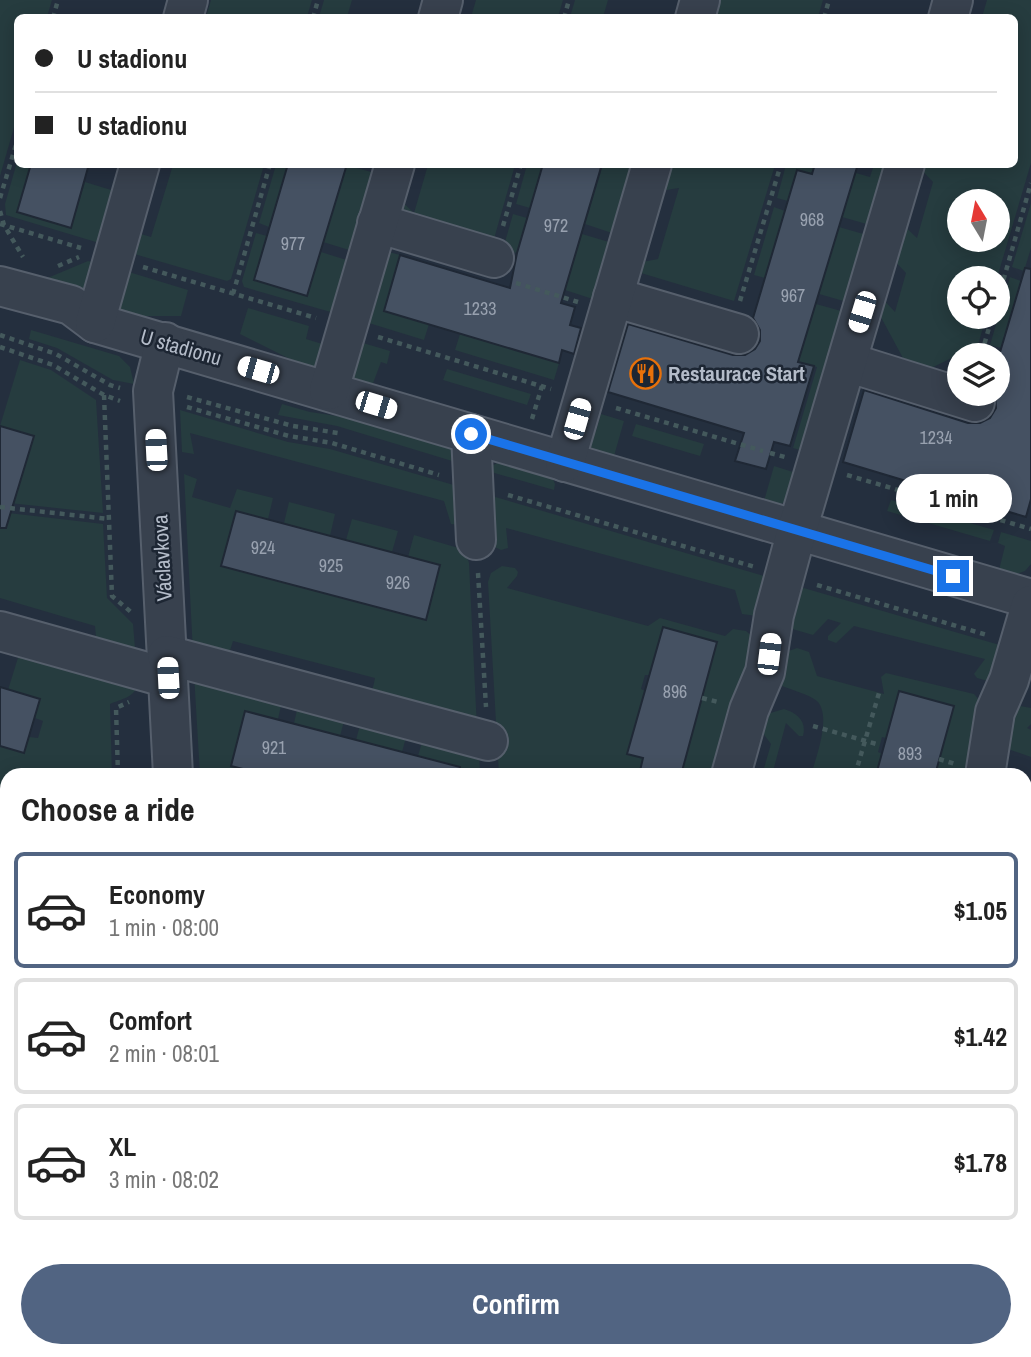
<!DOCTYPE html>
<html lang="en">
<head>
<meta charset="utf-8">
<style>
	:root { --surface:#fff; --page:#f2f2f2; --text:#222; --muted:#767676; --line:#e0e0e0; --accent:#516482 }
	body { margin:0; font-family:"Archivo Narrow",sans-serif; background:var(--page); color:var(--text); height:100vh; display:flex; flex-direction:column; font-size:26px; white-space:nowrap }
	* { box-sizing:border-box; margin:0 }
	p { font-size:23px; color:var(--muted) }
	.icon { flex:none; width:38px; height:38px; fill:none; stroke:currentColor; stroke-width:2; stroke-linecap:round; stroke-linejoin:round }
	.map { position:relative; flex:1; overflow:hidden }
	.sheet { position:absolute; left:0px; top:768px; width:1032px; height:590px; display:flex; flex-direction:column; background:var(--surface); border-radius:21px 21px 0 0; box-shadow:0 4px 18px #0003 }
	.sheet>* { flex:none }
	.top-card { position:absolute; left:14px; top:14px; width:1004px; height:154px; border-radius:10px; box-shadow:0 4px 18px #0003; display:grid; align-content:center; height:154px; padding:0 21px; background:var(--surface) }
	.needle { width:46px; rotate:350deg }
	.buttons { position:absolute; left:947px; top:189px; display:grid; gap:14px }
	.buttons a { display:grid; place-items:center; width:63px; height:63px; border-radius:50%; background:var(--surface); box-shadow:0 4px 18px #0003; font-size:35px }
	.end { position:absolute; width:32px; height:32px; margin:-16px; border:9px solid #1a73e8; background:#fff; box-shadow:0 0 0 4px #fff }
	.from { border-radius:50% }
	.bubble { position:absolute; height:49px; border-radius:24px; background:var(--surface); box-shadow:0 4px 18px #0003; font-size:23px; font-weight:700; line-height:49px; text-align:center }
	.car { position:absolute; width:21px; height:42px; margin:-21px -10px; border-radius:9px; box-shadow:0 0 5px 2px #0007; background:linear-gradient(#fff 24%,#345 0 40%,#fff 0 76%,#345 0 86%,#fff 0) }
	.top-card b { display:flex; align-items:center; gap:24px; height:66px; font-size:26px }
	.top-card b+b { border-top:2px solid var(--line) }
	.top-card i { width:18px; height:18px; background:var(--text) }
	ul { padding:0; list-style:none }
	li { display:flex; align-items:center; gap:21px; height:116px; margin:0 14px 10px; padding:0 7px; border:4px solid var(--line); border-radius:10px }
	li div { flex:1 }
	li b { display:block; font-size:26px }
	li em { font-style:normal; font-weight:700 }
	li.current { border-color:var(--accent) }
	li>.icon { width:63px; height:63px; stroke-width:1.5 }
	h2 { padding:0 21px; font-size:32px; line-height:84px }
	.primary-button { display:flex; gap:14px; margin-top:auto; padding:14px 21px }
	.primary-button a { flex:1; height:80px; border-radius:42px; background:var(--accent); color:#fff; font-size:28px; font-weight:700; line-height:80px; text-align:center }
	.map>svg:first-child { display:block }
	.green { fill:#263c3f; fill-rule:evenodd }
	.building { fill:#455162; stroke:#1f2835; stroke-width:2 }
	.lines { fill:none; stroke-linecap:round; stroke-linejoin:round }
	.minor-casing { stroke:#565f6c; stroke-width:42 }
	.path { stroke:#44595c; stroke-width:4.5; stroke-dasharray:5 5; stroke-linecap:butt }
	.minor { stroke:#38414e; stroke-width:38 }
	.route { stroke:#1a73e8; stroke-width:9 }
	.labels { text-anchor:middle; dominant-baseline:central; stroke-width:5; stroke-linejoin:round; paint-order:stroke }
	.number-label { font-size:18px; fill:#98a1af }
	.street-label { font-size:21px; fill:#b4bcc9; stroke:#1d2633 }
	.poi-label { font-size:21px; font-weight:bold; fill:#b4bcc9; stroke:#1d2633; text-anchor:start }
</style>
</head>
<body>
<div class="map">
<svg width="1031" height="1357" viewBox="0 0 1031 1357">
	<rect width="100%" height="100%" fill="#242f3e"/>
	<g class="green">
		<polygon points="0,0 52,0 47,17 18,18 17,117 0,176"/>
		<polygon points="211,0 312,0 307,17 206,17"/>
		<polygon points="324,0 352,0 347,17 319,17"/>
		<polygon points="476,0 563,0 558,17 471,17"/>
		<polygon points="575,0 608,0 603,17 570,17"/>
		<polygon points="710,0 823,0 818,17 704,18"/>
		<path d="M987,0H1031V163L997,278H959V317H986L978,345L917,375L910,371L876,308L877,293L895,312L906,273L888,254L898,220L917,238L933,182L917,165L1015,164V18L982,17ZM959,201H998V240H959Z"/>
		<polygon points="17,162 18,164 31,166 71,228 85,182 121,193 106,245 6,215 5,204"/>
		<polygon points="173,165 264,165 231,279 227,281 124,251 131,231 151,237"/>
		<polygon points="276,165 288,165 269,227 259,223"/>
		<polygon points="346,165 382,175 359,253 323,242"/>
		<polygon points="428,165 515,165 492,246 395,218 395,195 414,213"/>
		<polygon points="527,165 543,165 530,208 516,204"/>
		<polygon points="603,165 629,165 641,168 621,236 585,224"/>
		<polygon points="661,165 775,165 734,301 631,270 632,264 658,259 679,188 653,192"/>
		<polygon points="786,165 815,165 812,174 788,201 777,198"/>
		<polygon points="874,165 895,165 877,227 842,217 856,173 870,177"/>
		<polygon points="1031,203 1031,248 1024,271 1012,267"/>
		<polygon points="774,207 785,211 765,278 754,275"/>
		<polygon points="513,214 527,218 517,253 503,249"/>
		<polygon points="839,227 874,237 854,304 819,294"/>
		<polygon points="256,233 267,236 254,280 307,296 321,252 356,263 341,315 244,287 242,281"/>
		<polygon points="582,234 619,245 602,302 565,290"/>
		<polygon points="385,251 400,255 429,324 424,340 359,320"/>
		<polygon points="88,261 100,264 83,295 45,279"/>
		<polygon points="119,269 188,290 181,316 138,316 116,312"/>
		<polygon points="1010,277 1021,281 1001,348 990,345"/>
		<polygon points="816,304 852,314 811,453 793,448 817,367 794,360 805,341"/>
		<polygon points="248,308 309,326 306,339 332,347 315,369 306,367 240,334"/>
		<polygon points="31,330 119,356 130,367 134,384 113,380 57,348 29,339"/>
		<polygon points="460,334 559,363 554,380 455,350"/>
		<polygon points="353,340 390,351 387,364 381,362 372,386 356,381 352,376"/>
		<polygon points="20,360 51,370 96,400 103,513 0,502 0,484 18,489 34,436 0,426"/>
		<polygon points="447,369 531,394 527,405 443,380"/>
		<polygon points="282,404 310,412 378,422 452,445 462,464 337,426 278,415"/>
		<polygon points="180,410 288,442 330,449 464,488 459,525 451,524 444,501 190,433 194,454 182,452"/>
		<path d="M601,414L624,421L614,456C596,451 590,453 585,433L596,431Z"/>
		<polygon points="636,424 704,444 700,456 632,436"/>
		<polygon points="501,461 551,475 555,484 554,490 484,470"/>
		<polygon points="774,466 793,472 787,493 792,499 778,505 764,501"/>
		<polygon points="184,474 197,479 192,497 230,508 237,489 273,498 268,519 236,511 221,566 425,620 440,566 408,557 414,535 462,549 466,554 469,563 477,729 370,701 375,678 233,641 226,663 193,654"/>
		<polygon points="485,494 774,579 757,616 742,614 735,590 506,528 508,548 501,550 491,545"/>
		<polygon points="891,500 994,530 990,541 887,511"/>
		<polygon points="289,502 335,514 330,536 284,523"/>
		<polygon points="0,512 103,524 107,598 133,624 136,660 97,648 95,626 0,598"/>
		<polygon points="352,519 398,531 392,552 346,540"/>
		<polygon points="1001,532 1031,541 1031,564 1025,571 1011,576 999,570 1005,546 998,543"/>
		<polygon points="502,566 515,568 518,572 517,576 507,588 648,626 660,618 725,636 733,629 746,631 755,639 721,775 698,775 698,773 682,769 717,642 663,627 649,675 645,675 641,689 645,691 628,754 643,758 639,775 499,775 488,582 491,573"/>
		<polygon points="790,584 1010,648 988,681 977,678 974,674 985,659 854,626 836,643 828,640 828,636 841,623 828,619 813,635 789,628"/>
		<path d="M21,648L137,683C137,697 121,699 110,704L112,775H7V1211L0,1209V746L24,753L29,737L38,738L43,721L35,718L40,699L8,690Z"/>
		<path d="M797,648L809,652L817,676L884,694L881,677L886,673L974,694L981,702L973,775H935L954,706L899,691L886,738L882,737L878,752L882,754L876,775H811C816,757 832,716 817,701C808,694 792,690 782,686L778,681L786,652Z"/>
		<polygon points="194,674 283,697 278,719 245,711 231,765 267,775 200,775"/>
		<polygon points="299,702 346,714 340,736 294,723"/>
		<polygon points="1020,706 1031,708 1031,724 1027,728 1031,730 1031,757 1008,749 1013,708"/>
		<path d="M784,709C797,713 807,721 803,736H799L786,723L772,775H762L771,744L756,724L767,714Z"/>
		<polygon points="362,718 408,730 402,752 356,740"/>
		<polygon points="424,735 479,749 480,775 448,775 450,766 418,756"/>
		<polygon points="1031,912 1031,1169 1026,1167 1026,933"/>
		<polygon points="697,1351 860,1351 863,1357 720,1357"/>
	</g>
	<g class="building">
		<polygon points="31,164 89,164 71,228 17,212"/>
		<polygon points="288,164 347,164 307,296 254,280"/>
		<polygon points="543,164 602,164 561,303 575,307 570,325 581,328 574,354 562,350 559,363 384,311 400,255 510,288 517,253"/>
		<polygon points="815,164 858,164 798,362 814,366 790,446 774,442 766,469 735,461 744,433 608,392 628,324 733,355 745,355 755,349 760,341 760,330 753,318 797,170 812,174"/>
		<polygon points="1025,268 1031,269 1031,499 1026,517 843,462 864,390 968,423 980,423 990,418 996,408 995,394 998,394 998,359"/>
		<polygon points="0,426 34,436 6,528 0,528"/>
		<polygon points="236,511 440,565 426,620 221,566"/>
		<polygon points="663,627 717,642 681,775 639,775 643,758 627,754"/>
		<polygon points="0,687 40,699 24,753 0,746"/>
		<polygon points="899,691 954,706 935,775 876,775"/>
		<polygon points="245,711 460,767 459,775 267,775 231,766"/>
	</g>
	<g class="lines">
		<defs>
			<g id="minor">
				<polyline points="183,18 188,0"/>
				<polyline points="438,18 443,0"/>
				<polyline points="695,18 700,0"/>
				<polyline points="948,18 953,0"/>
				<polyline points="377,223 494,258"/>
				<polyline points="0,286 71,305 95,323 1031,599"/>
				<polyline points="613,297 739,334"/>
				<polyline points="95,323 140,164"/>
				<polyline points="165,342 153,391 173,775"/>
				<polyline points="847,362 975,402"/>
				<polyline points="329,390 395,164"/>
				<polyline points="471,434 476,540"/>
				<polyline points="565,462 652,164"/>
				<polyline points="0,631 168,678"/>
				<polyline points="167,655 488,741"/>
				<polyline points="731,775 749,710 765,672 774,615 797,530 905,164"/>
				<polyline points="985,775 995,712 1009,680 1031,605"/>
				<polyline points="1026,1177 1031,1178"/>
				<polyline points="202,1351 203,1357"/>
			</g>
		</defs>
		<use href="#minor" class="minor-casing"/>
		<g class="path">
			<polyline points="53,18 58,0"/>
			<polyline points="313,18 318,0"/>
			<polyline points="564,18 569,0"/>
			<polyline points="824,18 829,0"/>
			<polyline points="0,198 18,138"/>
			<polyline points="0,211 4,225 23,257"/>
			<polyline points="0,224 81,248"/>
			<polyline points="503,226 521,164"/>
			<polyline points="58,266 79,257"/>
			<polyline points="143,267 316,318"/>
			<polyline points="516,283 578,302"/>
			<polyline points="233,294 270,164"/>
			<polyline points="998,299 1031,183"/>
			<polyline points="740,301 781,164"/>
			<polyline points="0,335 56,354 110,385 120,388"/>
			<polyline points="378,337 551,389"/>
			<polyline points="0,347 53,365 104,395 120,401"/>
			<polyline points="970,355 983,349 992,317"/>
			<polyline points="104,395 112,596 131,612"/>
			<polyline points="187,397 293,426 338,433"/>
			<polyline points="187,407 289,436 332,443 439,475"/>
			<polyline points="616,408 763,451"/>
			<polyline points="532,419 542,386"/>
			<polyline points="770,453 785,457"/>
			<polyline points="847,475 1031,529"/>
			<polyline points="508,495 755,567"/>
			<polyline points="0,507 109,519"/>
			<polyline points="478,573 486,707"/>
			<polyline points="817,585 987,635"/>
			<polyline points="702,698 718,702"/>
			<polyline points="813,726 880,745"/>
			<polyline points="939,759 955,764"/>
			<polyline points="118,775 116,708 129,702"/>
			<polyline points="855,775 879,693"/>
			<polyline points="0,793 7,796"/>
			<polyline points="1026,920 1031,921"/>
			<polyline points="1026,1036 1031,1038"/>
			<polyline points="0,1218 7,1220"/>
			<polyline points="1026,1325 1031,1326"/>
			<polyline points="523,1351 523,1357"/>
			<polyline points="592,1351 593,1357"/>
			<polyline points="867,1351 871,1357"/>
		</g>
		<use href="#minor" class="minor"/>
	</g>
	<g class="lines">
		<polyline class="route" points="471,434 953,576"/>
	</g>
	<defs>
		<symbol id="restaurant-ring" viewBox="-11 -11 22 22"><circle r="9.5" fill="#1d2633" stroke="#e8710a" stroke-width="1.5"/><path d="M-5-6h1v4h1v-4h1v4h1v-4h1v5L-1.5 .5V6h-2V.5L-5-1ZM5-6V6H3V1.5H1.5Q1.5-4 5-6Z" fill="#e8710a"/></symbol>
	</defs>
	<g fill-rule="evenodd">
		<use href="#restaurant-ring" x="628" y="356" width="35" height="35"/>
	</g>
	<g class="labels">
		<g class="number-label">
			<text x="812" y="219">968</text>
			<text x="556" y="225">972</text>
			<text x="293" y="243">977</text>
			<text x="793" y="295">967</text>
			<text x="480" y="308">1233</text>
			<text x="936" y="437">1234</text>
			<text x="263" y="547">924</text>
			<text x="331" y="565">925</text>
			<text x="398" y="582">926</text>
			<text x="675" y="691">896</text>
			<text x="274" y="747">921</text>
			<text x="910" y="753">893</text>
		</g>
		<g class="street-label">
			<text transform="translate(181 347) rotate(16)">U stadionu</text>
			<text transform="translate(162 558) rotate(-93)">Václavkova</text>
		</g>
		<g class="poi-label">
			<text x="668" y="373">Restaurace Start</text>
		</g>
	</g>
</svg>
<div class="buttons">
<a><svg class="needle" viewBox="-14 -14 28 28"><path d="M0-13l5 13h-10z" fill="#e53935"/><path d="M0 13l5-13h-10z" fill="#767676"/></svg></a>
<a><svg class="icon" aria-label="locate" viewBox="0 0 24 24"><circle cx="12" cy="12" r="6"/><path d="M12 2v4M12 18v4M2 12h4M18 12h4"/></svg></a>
<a><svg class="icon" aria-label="layers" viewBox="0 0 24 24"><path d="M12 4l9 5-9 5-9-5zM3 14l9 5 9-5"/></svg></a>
</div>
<i class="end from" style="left:471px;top:434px"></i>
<i class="end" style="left:953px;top:576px"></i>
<div class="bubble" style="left:896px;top:474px;width:116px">1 min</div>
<i class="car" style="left:862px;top:312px;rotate:197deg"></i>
<i class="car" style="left:258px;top:370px;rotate:286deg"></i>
<i class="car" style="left:376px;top:405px;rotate:107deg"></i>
<i class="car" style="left:577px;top:419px;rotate:16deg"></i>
<i class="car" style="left:156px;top:450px;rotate:357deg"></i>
<i class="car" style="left:769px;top:654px;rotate:7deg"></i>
<i class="car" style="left:168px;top:678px;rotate:357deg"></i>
<div class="top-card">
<b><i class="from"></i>U stadionu</b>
<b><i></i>U stadionu</b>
</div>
<section class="sheet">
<h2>Choose a ride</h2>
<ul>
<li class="current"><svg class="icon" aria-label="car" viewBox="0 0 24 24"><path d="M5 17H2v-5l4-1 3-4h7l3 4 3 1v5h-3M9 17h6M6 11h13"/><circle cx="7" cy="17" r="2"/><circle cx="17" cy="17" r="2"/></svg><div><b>Economy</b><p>1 min · 08:00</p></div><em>$1.05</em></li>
<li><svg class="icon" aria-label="car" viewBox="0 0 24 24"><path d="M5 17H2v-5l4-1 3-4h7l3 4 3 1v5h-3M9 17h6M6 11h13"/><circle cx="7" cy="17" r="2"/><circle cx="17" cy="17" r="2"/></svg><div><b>Comfort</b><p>2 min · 08:01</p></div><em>$1.42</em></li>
<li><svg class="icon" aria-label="car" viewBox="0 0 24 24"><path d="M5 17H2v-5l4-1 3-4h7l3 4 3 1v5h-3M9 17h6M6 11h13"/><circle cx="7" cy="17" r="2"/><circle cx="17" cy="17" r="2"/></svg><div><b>XL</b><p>3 min · 08:02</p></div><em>$1.78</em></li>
</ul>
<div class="primary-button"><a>Confirm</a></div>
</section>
</div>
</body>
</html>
